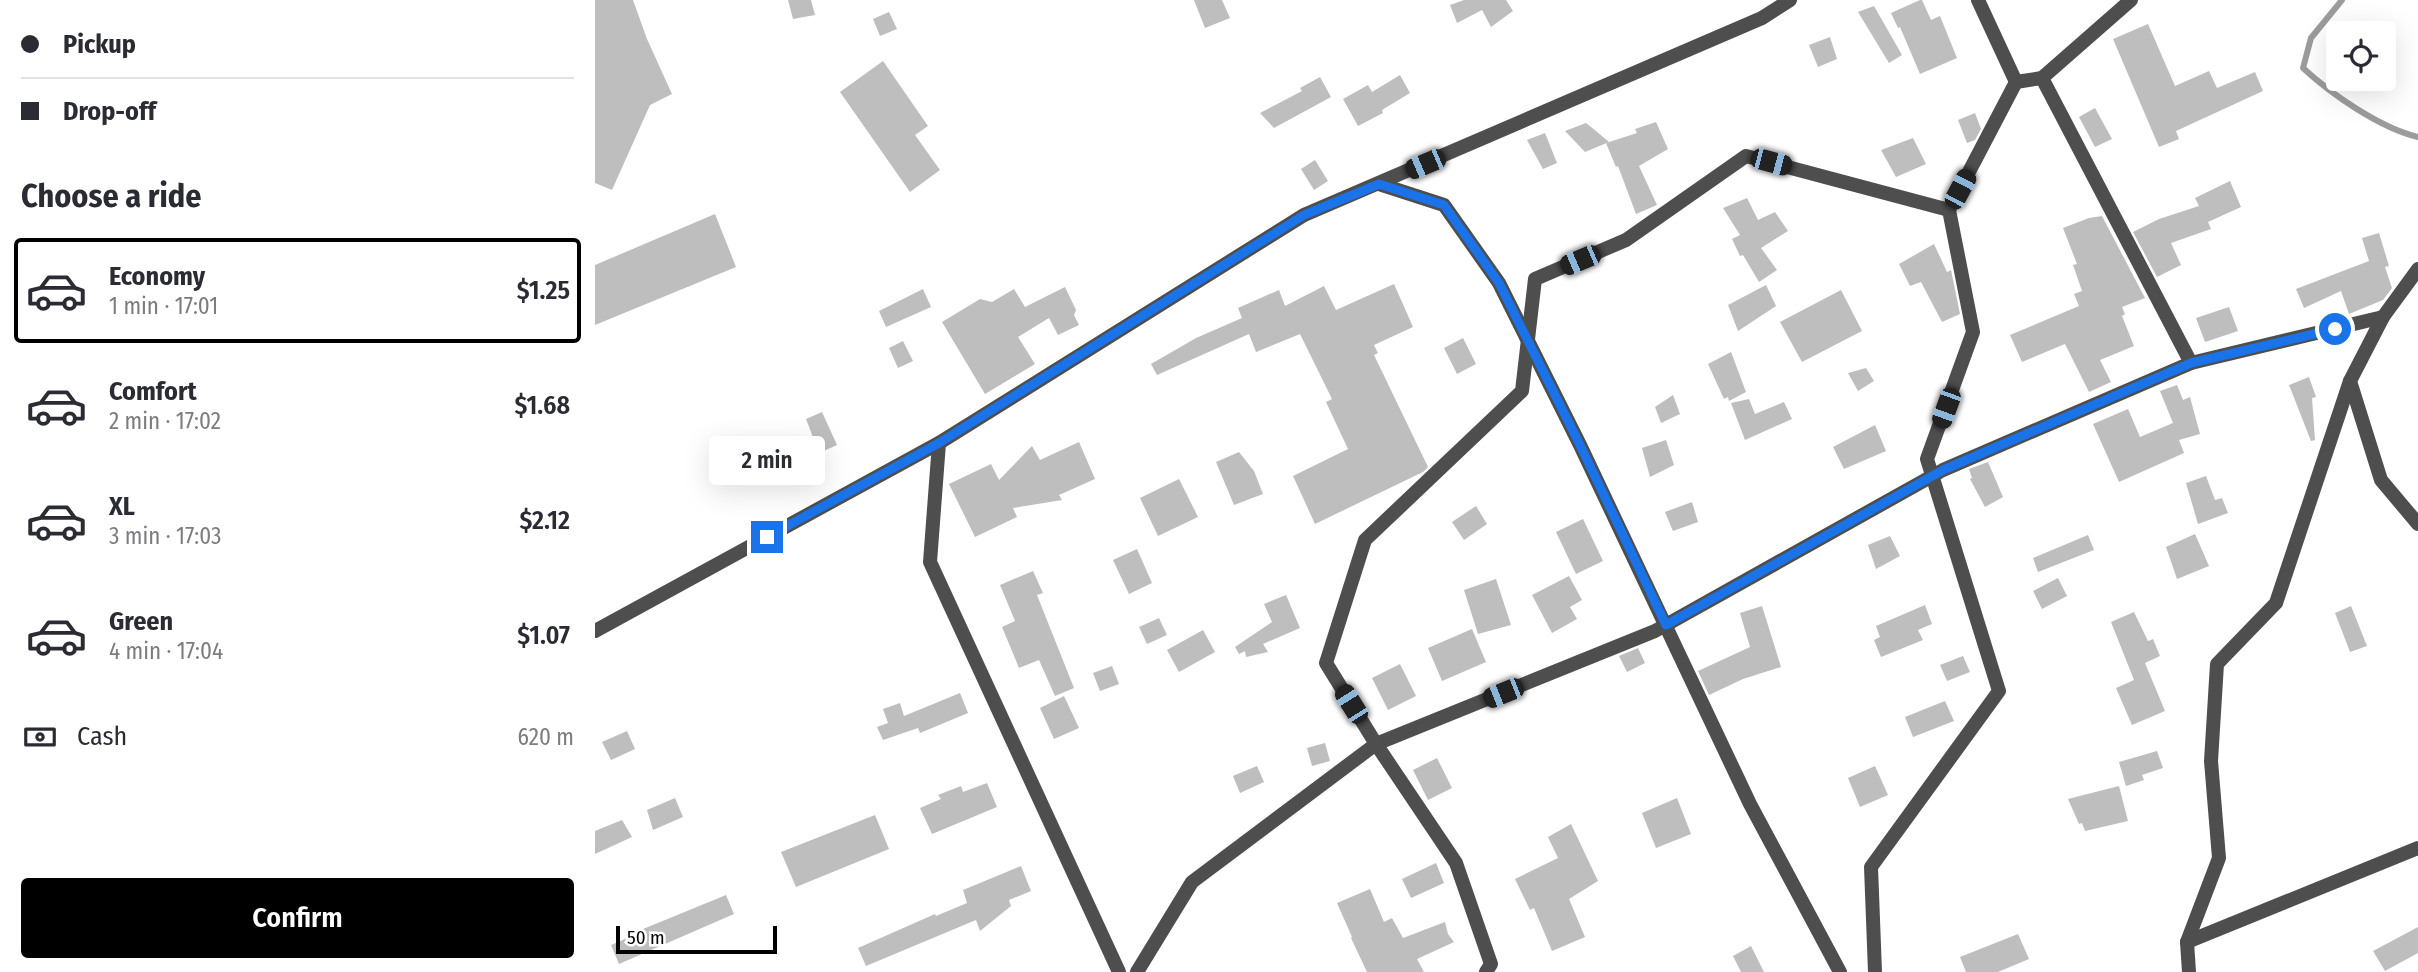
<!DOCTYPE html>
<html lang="en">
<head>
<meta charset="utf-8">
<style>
	:root { --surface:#fff; --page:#f7f7f7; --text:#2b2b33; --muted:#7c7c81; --line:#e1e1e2; --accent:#000 }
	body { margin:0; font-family:"Fira Sans Condensed",sans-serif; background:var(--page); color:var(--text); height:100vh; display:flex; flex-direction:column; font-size:26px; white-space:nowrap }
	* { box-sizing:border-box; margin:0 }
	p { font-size:23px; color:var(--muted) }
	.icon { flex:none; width:38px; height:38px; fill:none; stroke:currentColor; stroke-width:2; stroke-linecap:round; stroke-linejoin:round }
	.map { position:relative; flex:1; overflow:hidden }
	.drawer { display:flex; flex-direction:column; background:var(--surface); width:595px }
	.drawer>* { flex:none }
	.hud { display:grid; align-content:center; height:154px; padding:0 21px; background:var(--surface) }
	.buttons { position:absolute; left:1731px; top:21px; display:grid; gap:14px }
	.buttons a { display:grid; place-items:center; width:70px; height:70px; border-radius:7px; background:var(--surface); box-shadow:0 7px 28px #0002; font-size:35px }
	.scale { position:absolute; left:21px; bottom:18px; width:161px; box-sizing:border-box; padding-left:7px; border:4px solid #000; border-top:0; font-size:19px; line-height:24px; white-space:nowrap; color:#000; -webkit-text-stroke:5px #fff; paint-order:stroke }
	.end { position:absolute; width:32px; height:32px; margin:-16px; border:9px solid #1a73e8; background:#fff; box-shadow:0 0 0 4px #fff }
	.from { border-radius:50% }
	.bubble { position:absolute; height:49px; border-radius:7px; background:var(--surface); box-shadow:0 7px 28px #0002; font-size:23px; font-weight:600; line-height:49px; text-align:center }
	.car { position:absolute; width:21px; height:42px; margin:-21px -10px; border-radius:9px; box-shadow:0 0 5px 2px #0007; background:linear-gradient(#222 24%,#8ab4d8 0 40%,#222 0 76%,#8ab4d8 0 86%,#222 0) }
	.hud b { display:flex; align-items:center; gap:24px; height:66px; font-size:26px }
	.hud b+b { border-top:2px solid var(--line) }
	.hud i { width:18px; height:18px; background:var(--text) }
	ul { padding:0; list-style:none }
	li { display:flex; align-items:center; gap:21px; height:105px; margin:0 14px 10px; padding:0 7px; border:4px solid transparent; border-radius:7px }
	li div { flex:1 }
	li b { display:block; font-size:26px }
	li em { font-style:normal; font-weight:600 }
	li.selected { border-color:var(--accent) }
	li>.icon { width:63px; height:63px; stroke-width:1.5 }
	h2 { padding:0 21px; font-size:32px; line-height:84px }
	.pay { display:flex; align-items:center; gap:18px; height:77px; padding:0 21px; font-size:26px }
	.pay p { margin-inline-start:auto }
	.button { display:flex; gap:14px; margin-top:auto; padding:14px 21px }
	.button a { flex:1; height:80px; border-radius:7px; background:var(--accent); color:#fff; font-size:28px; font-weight:600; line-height:80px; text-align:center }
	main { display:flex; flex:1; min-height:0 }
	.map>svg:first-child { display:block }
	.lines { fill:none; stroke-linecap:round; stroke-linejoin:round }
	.stream { stroke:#9c9c9c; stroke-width:6 }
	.building { fill:#bebebe }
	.street { stroke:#4e4e4e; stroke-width:14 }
	.route { stroke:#1a73e8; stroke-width:9 }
</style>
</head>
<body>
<main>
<section class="drawer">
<div class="hud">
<b><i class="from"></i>Pickup</b>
<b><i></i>Drop-off</b>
</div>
<h2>Choose a ride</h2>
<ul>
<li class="selected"><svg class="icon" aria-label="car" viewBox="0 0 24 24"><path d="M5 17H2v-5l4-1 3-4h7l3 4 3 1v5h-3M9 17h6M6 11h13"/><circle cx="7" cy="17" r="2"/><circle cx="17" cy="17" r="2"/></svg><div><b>Economy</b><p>1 min · 17:01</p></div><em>$1.25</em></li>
<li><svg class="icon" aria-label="car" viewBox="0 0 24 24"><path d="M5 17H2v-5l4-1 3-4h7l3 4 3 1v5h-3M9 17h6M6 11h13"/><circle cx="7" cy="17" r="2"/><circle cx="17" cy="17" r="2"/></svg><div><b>Comfort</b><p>2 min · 17:02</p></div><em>$1.68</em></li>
<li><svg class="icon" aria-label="car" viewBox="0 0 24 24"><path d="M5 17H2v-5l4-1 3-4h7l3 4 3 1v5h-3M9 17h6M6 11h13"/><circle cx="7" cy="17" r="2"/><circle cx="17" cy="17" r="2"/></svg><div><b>XL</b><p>3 min · 17:03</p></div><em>$2.12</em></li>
<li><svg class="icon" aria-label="car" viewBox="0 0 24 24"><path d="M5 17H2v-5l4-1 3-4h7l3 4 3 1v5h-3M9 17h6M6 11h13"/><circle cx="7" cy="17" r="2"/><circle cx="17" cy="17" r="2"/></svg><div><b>Green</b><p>4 min · 17:04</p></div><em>$1.07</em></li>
</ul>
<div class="pay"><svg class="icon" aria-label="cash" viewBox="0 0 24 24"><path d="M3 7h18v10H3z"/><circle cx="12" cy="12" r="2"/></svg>Cash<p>620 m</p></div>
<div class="button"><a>Confirm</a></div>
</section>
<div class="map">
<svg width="1823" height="972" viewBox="0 0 1823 972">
	<rect width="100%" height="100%" fill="#fff"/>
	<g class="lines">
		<path class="stream" d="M1747,0L1716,38L1708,68C1736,94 1785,128 1823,137"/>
	</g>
	<g class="building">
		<polygon points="0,0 38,0 52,39 77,94 55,105 17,190 0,183"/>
		<polygon points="193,0 216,0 220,15 198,19"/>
		<polygon points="599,0 627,0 635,18 610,28"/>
		<polygon points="869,0 911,0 918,11 896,27 887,10 862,23 855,5"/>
		<polygon points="1325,0 1327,0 1336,20 1345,16 1362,58 1325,74 1305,27 1303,28 1296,13"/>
		<polygon points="1279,6 1307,55 1294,63 1263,12"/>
		<polygon points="294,12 302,29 285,36 278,19"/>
		<polygon points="1553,24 1580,86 1614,71 1622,88 1660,72 1668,91 1581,131 1584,139 1564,147 1518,39"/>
		<polygon points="1235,37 1242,59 1223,67 1214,45"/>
		<polygon points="288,61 333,126 320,135 345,170 315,192 245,92"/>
		<polygon points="805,75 815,93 787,110 788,113 763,126 748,99 773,85 777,92"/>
		<polygon points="725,77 736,97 679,128 665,113 707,91 705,88"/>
		<polygon points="1500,108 1517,139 1500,147 1484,117"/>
		<polygon points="1380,113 1386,129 1380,140 1372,143 1363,120"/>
		<polygon points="1061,122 1073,149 1044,166 1062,205 1041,214 1023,166 1021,167 1011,143 1042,133 1040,129"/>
		<polygon points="991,123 1001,131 1014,142 990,152 970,131"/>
		<polygon points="950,133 962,163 948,169 932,140"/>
		<polygon points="1318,138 1331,164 1301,177 1286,150"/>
		<polygon points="720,160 733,181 719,190 706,169"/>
		<polygon points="1635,181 1646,207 1613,222 1616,229 1576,243 1586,265 1562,277 1538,232 1564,219 1604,206 1600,198"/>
		<polygon points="1152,198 1163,220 1180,212 1193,231 1166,248 1182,270 1164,282 1148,255 1145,256 1137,239 1145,235 1128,208"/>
		<polygon points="120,214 141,267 0,325 0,265"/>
		<polygon points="1507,216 1550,298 1527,307 1530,314 1527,316 1539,346 1505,360 1516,382 1494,392 1470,344 1427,362 1415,335 1484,306 1479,294 1487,291 1478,265 1482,264 1468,228 1494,218"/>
		<polygon points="1784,233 1794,266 1790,267 1797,288 1788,300 1754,314 1746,291 1709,308 1701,289 1774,261 1767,238"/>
		<polygon points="1339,244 1352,272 1356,270 1365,314 1347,322 1326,282 1315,286 1304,264"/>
		<polygon points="799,284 818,327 779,345 783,353 779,355 833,467 828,472 720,524 698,476 753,449 731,402 737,399 705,334 661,352 654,334 562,375 556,364 601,338 647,318 643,308 684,290 690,306 729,286 741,310"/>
		<polygon points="1171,285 1181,306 1143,331 1133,305"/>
		<polygon points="470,287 481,310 479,315 484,325 463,335 454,318 423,337 440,364 390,394 347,322 385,299 397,302 419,289 430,307"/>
		<polygon points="328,289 336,307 291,327 284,311"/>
		<polygon points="1246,290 1267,331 1207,362 1185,322"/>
		<polygon points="1634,307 1643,331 1610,342 1601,318"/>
		<polygon points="868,338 881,364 862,374 849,348"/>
		<polygon points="308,341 318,361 303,368 294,348"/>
		<polygon points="1136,352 1151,392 1134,401 1133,397 1129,399 1113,364"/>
		<polygon points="1271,368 1279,381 1263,391 1253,373"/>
		<polygon points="1714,377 1721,397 1717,398 1720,440 1716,441 1694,385"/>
		<polygon points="1582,385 1588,400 1595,397 1605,434 1584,440 1589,453 1524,482 1498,424 1533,409 1545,437 1578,423 1565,391"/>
		<polygon points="1078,395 1085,414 1066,423 1060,407"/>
		<polygon points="1154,399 1160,414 1189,402 1197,419 1150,440 1136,403"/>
		<polygon points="227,412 242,445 224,453 211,419"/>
		<polygon points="1280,425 1291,451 1249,469 1238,447"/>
		<polygon points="1071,440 1079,465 1055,477 1047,448"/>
		<polygon points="484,442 500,479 464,495 467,500 418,508 422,517 380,537 354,484 396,464 404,480 437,446 445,460"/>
		<polygon points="644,452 659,471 668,494 639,505 621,462"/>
		<polygon points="1393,462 1408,497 1390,507 1375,479 1377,478 1374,469"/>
		<polygon points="1611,476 1620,500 1627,498 1633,513 1603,524 1591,483"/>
		<polygon points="584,479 603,517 563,536 545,498"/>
		<polygon points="1097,502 1103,522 1078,531 1070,512"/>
		<polygon points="881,506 892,524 869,540 857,522"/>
		<polygon points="988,519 1008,561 981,574 961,532"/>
		<polygon points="1600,534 1614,566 1582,579 1571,547"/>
		<polygon points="1493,535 1499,550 1443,572 1438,558"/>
		<polygon points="1295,536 1305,556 1281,569 1273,545"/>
		<polygon points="542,549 557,583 534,594 518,560"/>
		<polygon points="438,571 448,593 442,595 479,688 460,696 444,660 424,668 407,627 420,621 405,585"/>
		<polygon points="974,576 987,600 975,607 982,619 957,633 937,595"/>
		<polygon points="1463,578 1472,596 1447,609 1438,591"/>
		<polygon points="901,579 916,625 883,634 869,590"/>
		<polygon points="691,595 705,628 668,644 673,652 651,657 650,651 644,654 640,647 677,622 669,604"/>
		<polygon points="1330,605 1337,624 1323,630 1328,640 1286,657 1279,640 1285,637 1281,626"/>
		<polygon points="1167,606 1186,667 1148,679 1114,695 1103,671 1155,647 1145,613"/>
		<polygon points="1756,606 1772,646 1755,652 1740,613"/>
		<polygon points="1539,612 1553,641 1558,639 1565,656 1550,663 1570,711 1537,725 1521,688 1539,680 1516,622"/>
		<polygon points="564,618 572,635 552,644 544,627"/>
		<polygon points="877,629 891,662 847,681 833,648"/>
		<polygon points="608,630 620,652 584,672 572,650"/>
		<polygon points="1043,648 1050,663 1032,672 1024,656"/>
		<polygon points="1368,656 1375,672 1352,681 1345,665"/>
		<polygon points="805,664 821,696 793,710 777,678"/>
		<polygon points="517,666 524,684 505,691 498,673"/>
		<polygon points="365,693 373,713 325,733 323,728 288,740 282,727 293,723 288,709 305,703 309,716"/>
		<polygon points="469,696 484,728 459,739 445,708"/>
		<polygon points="1350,701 1359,721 1318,737 1310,717"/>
		<polygon points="32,731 40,749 16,760 7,742"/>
		<polygon points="730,743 735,761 717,766 712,748"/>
		<polygon points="1562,751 1568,768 1547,775 1549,780 1531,786 1524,762"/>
		<polygon points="842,758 857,788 833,800 818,770"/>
		<polygon points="662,766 669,782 645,793 638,776"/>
		<polygon points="1280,766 1293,795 1265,807 1253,778"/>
		<polygon points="392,783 402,807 337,834 325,808 346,799 343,795 366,786 368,792"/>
		<polygon points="1524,786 1533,821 1490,831 1487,823 1484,824 1473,799"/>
		<polygon points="80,798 88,817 58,830 52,810"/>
		<polygon points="1082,798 1096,834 1061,848 1047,813"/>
		<polygon points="280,815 294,849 201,887 186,852"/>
		<polygon points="27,820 37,837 0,854 0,831"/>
		<polygon points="976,824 1003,881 974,899 990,937 957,951 939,908 935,910 920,879 963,858 953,837"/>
		<polygon points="841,863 849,883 816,898 807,879"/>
		<polygon points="426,866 436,891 414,900 416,906 385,931 381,920 271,966 263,948 340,914 341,916 372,903 368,890"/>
		<polygon points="775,889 789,922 797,918 808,938 850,922 853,934 859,942 822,959 829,972 772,972 756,938 757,937 742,903"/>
		<polygon points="131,895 139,914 24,964 16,945 37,936 36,934"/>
		<polygon points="1823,927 1823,953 1790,971 1778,951"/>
		<polygon points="1423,934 1434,959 1403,972 1371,972 1365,957"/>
		<polygon points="1156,946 1169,972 1146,972 1138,956"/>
	</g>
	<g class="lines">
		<g class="street">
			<polyline points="1383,0 1421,82 1447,78 1596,363 1788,317"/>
			<polyline points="1447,78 1536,0"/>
			<polyline points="784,184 849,205 904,283 985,445 1155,804 1245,972"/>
			<polyline points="1823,269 1788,317 1755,381 1786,480 1823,524"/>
			<polyline points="344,443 335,562 524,972"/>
			<polyline points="0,631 344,443 709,215 1167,18 1195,0"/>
			<polyline points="1592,942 1823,848"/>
			<polyline points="542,972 597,882 781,744 1060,631 1348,470 1596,363"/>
			<polyline points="891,972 896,964 861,863 781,744 731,663 770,540 927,391 940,279 1031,240 1151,156 1354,210"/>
			<polyline points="1280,972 1276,867 1404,691 1332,459 1378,332 1354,210 1421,82"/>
			<polyline points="1594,972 1592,942 1624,858 1616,761 1622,664 1681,603 1755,381"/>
		</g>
	</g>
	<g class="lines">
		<polyline class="route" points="172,537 344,443 709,215 784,184 849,205 904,283 985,445 1071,625 1348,470 1596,363 1740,329"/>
	</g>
</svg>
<div class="buttons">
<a><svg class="icon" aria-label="locate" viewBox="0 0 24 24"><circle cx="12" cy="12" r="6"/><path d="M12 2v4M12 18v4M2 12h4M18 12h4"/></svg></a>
</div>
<div class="scale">50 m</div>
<i class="end from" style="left:1740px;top:329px"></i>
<i class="end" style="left:172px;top:537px"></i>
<div class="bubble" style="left:114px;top:436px;width:116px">2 min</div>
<i class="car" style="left:1176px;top:162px;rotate:105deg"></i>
<i class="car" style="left:830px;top:164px;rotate:247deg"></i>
<i class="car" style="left:1365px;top:189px;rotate:28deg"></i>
<i class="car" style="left:985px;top:260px;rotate:247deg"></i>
<i class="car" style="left:1351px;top:408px;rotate:200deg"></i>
<i class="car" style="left:908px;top:693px;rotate:248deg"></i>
<i class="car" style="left:756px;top:704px;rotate:328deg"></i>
</div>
</main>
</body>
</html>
